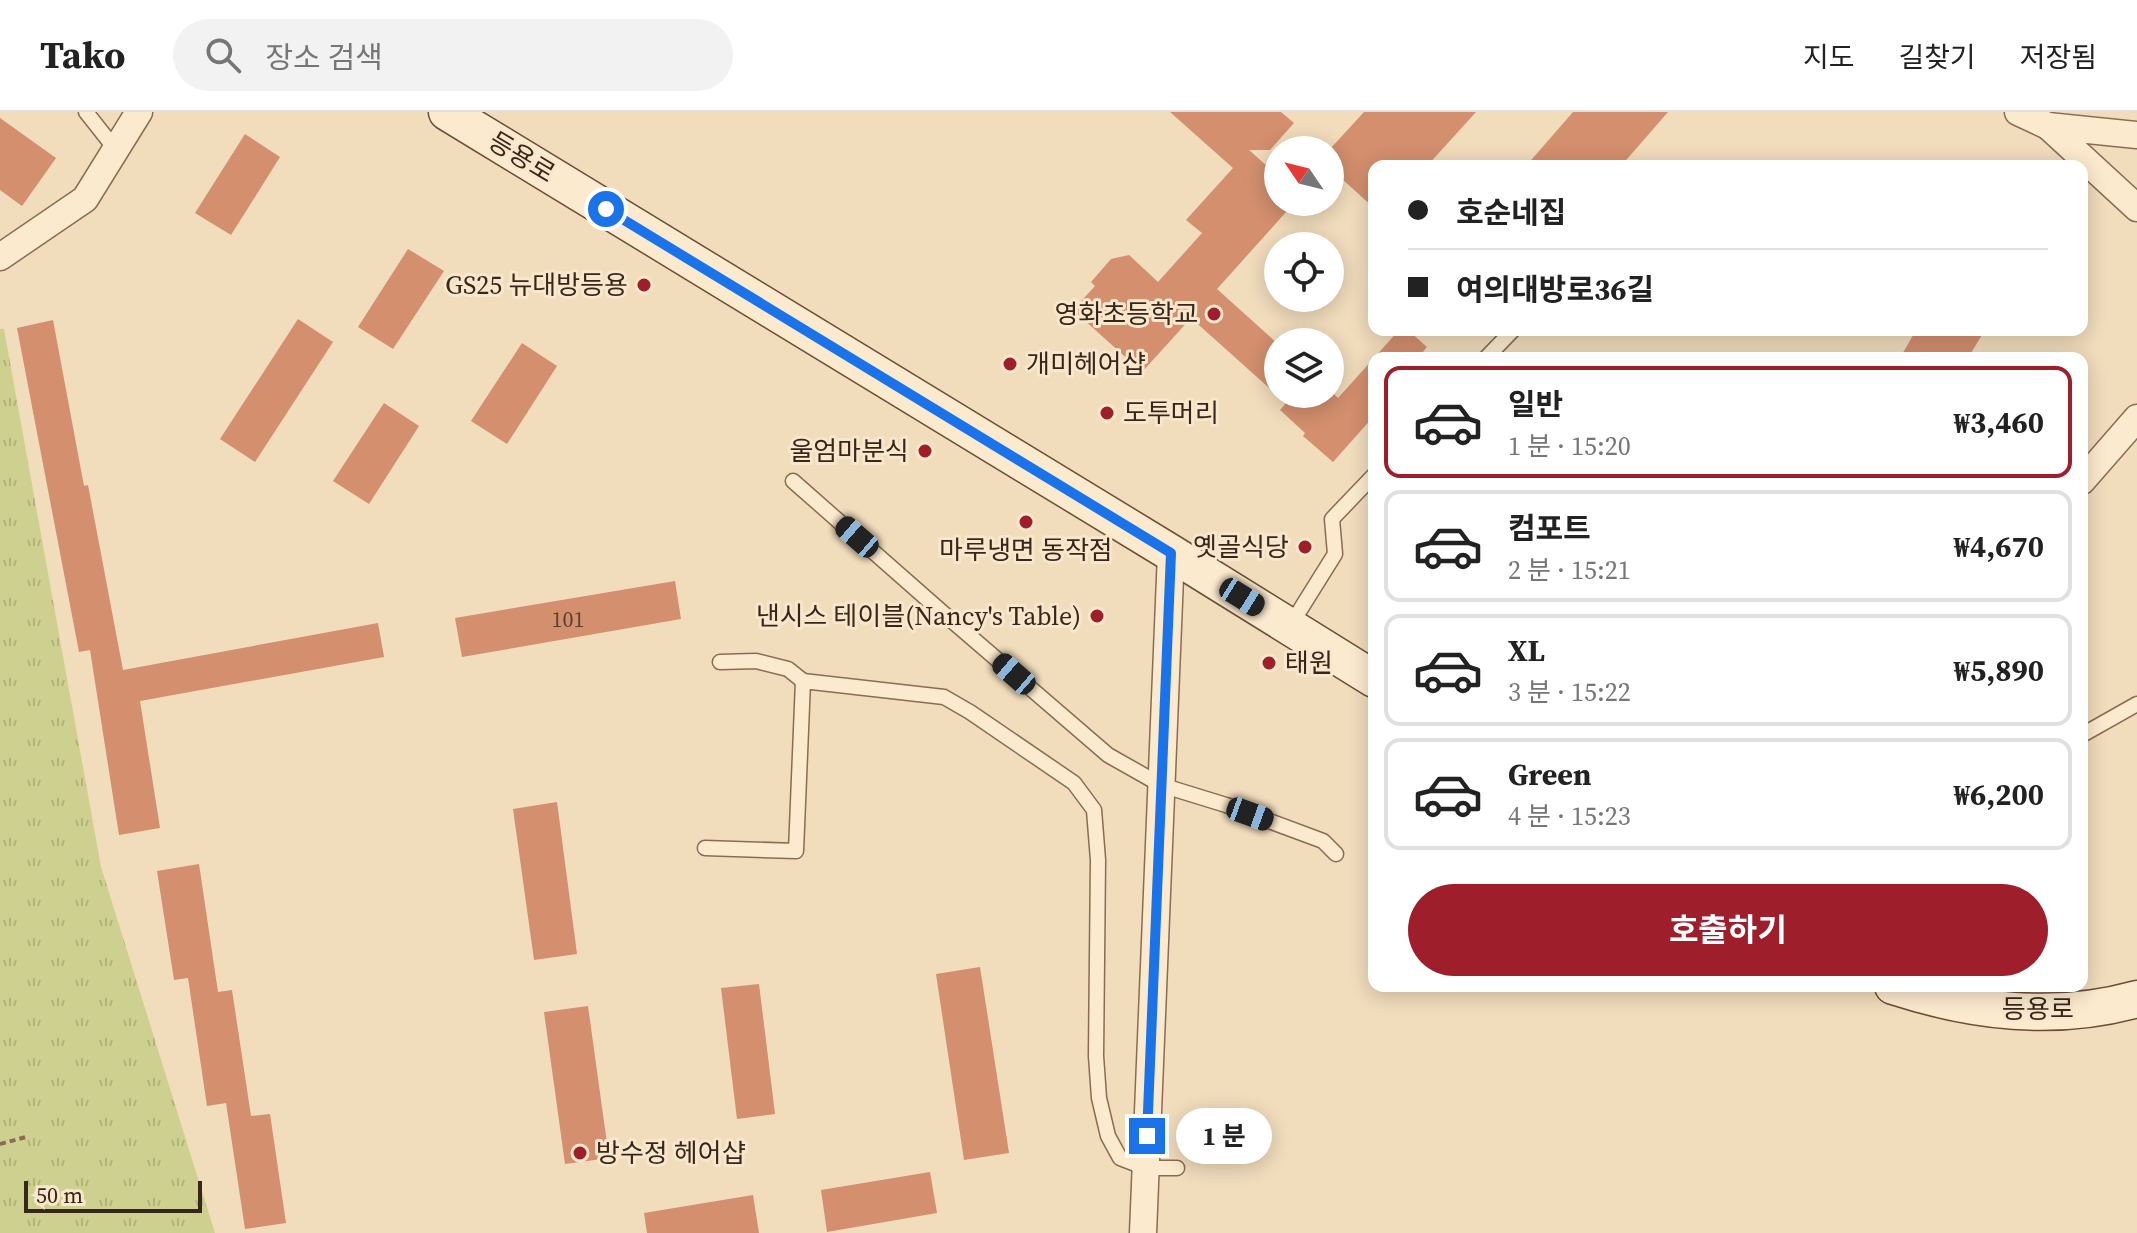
<!DOCTYPE html>
<html lang="ko">
<head>
<meta charset="utf-8">
<style>
	:root { --surface:#fff; --page:#f2f2f2; --text:#222; --muted:#767676; --line:#e0e0e0; --accent:#9e1f2b }
	body { margin:0; font-family:"Source Serif 4","Noto Sans KR",serif; background:var(--page); color:var(--text); height:100vh; display:flex; flex-direction:column; font-size:30px; white-space:nowrap }
	* { box-sizing:border-box; margin:0 }
	p { font-size:26px; color:var(--muted) }
	.icon { flex:none; width:44px; height:44px; fill:none; stroke:currentColor; stroke-width:2; stroke-linecap:round; stroke-linejoin:round }
	.map { position:relative; flex:1; overflow:hidden }
	.side { position:absolute; left:1368px; top:240px; width:720px; height:640px; display:flex; flex-direction:column; background:var(--surface); border-radius:16px; box-shadow:0 4px 20px #0003 }
	.side>* { flex:none }
	.banner { position:absolute; left:1368px; top:48px; width:720px; height:176px; border-radius:16px; box-shadow:0 4px 20px #0003; display:grid; align-content:center; height:176px; padding:0 40px; background:var(--surface) }
	.needle { width:52px; rotate:305deg }
	.controls { position:absolute; left:1264px; top:24px; display:grid; gap:16px }
	.controls a { display:grid; place-items:center; width:80px; height:80px; border-radius:50%; background:var(--surface); box-shadow:0 4px 20px #0003; font-size:40px }
	.scale { position:absolute; left:24px; bottom:20px; width:178px; box-sizing:border-box; padding-left:8px; border:4px solid #38261a; border-top:0; font-size:22px; line-height:28px; white-space:nowrap; color:#38261a; -webkit-text-stroke:6px #f8e7cc; paint-order:stroke }
	.end { position:absolute; width:36px; height:36px; margin:-18px; border:10px solid #1a73e8; background:#fff; box-shadow:0 0 0 4px #fff }
	.from { border-radius:50% }
	.bubble { position:absolute; height:56px; border-radius:28px; background:var(--surface); box-shadow:0 4px 20px #0003; font-size:26px; font-weight:700; line-height:56px; text-align:center }
	.car { position:absolute; width:24px; height:48px; margin:-24px -12px; border-radius:10px; box-shadow:0 0 6px 2px #0007; background:linear-gradient(#222 24%,#8ab4d8 0 40%,#222 0 76%,#8ab4d8 0 86%,#222 0) }
	.banner b { display:flex; align-items:center; gap:28px; height:76px; font-size:30px }
	.banner b+b { border-top:2px solid var(--line) }
	.banner i { width:20px; height:20px; background:var(--text) }
	ul { padding:14px 0 0; list-style:none }
	li { display:flex; align-items:center; gap:24px; height:112px; margin:0 16px 12px; padding:0 24px; border:4px solid var(--line); border-radius:16px }
	li div { flex:1 }
	li b { display:block; font-size:30px }
	li em { font-style:normal; font-weight:700 }
	li.current { border-color:var(--accent) }
	li>.icon { width:72px; height:72px; stroke-width:1.5 }
	.primary-button { display:flex; gap:16px; margin-top:auto; padding:16px 40px }
	.primary-button a { flex:1; height:92px; border-radius:48px; background:var(--accent); color:#fff; font-size:32px; font-weight:700; line-height:92px; text-align:center }
	header { display:flex; align-items:center; gap:48px; box-sizing:border-box; height:112px; padding:0 40px; background:var(--surface); border-bottom:2px solid var(--line) }
	header strong { font-size:38px }
	nav { display:flex; gap:44px; margin-inline-start:auto; font-size:28px }
	.search { width:560px; height:72px; background:var(--page); display:flex; align-items:center; gap:20px; box-sizing:border-box; padding:0 28px; border-radius:44px; color:var(--muted); font-size:30px }
	.map>svg:first-child { display:block }
	.park { fill:url(#park-tufts) }
	.building { fill:#d38f6e }
	.lines { fill:none; stroke-linecap:round; stroke-linejoin:round }
	.lane-casing { stroke:#8a6c54; stroke-width:17 }
	.street-casing { stroke:#8a6c54; stroke-width:29 }
	.secondary-casing { stroke:#6c4d37; stroke-width:39 }
	.path { stroke:#8a6c54; stroke-width:4; stroke-dasharray:6 4; stroke-linecap:butt }
	.lane { stroke:#fceacf; stroke-width:14 }
	.street { stroke:#fceacf; stroke-width:26 }
	.secondary { stroke:#fceacf; stroke-width:36 }
	.route { stroke:#1a73e8; stroke-width:10 }
	.poi-dot { fill:#9e1f2b; stroke:#f8e7cc; stroke-width:3 }
	.labels { text-anchor:middle; dominant-baseline:central; stroke-width:6; stroke-linejoin:round; paint-order:stroke }
	.number-label { font-size:22px; fill:#5f402f }
	.street-label { font-size:26px; fill:#38261a; stroke:#f8e7cc }
	.poi-label { font-size:26px; fill:#38261a; stroke:#f8e7cc; text-anchor:end }
</style>
</head>
<body>
<header>
<strong>Tako</strong>
<div class="search"><svg class="icon" aria-label="search" viewBox="0 0 24 24"><circle cx="10" cy="10" r="6"/><path d="M15 15l6 6"/></svg>장소 검색</div>
<nav><a>지도</a><a>길찾기</a><a>저장됨</a></nav>
</header>
<div class="map">
<svg width="2137" height="1121" viewBox="0 0 2137 1121">
	<defs>
		<pattern id="park-tufts" width="24" height="20" patternUnits="userSpaceOnUse" patternTransform="scale(2)"><rect width="24" height="20" fill="#ced08f"/><path d="M3 7l-1-3M5 7V3M7 7l1-3M15 17l-1-3M17 17v-4M19 17l1-3" fill="none" stroke="#b2b27b"/></pattern>
	</defs>
	<rect width="100%" height="100%" fill="#f1dcbc"/>
	<polygon class="park" points="0,217 4,217 101,755 215,1121 0,1121"/>
	<g class="building">
		<polygon points="1170,0 1281,0 1294,11 1270,38 1249,38 1278,64 1278,90 1295,90 1217,177 1278,232 1278,284 1191,206 1142,260 1073,198 1095,174 1091,170 1111,147 1129,143 1158,170 1202,121 1186,108 1233,56"/>
		<polygon points="1364,0 1476,0 1427,54 1374,54 1374,96 1330,56 1330,37"/>
		<polygon points="1573,0 1668,0 1621,54 1526,54"/>
		<polygon points="0,6 56,46 22,94 0,78"/>
		<polygon points="245,22 280,45 231,123 195,101"/>
		<polygon points="408,137 444,159 393,237 358,215"/>
		<polygon points="298,207 333,230 255,350 220,327"/>
		<polygon points="53,208 84,374 88,373 123,558 378,511 384,545 140,589 160,716 119,723 90,538 79,540 17,216"/>
		<polygon points="1399,218 1408,218 1427,235 1418,246 1374,246"/>
		<polygon points="1916,218 1985,218 1968,246 1900,246"/>
		<polygon points="522,231 557,254 507,332 471,309"/>
		<polygon points="1374,246 1374,304 1333,350 1303,324 1305,321 1280,298 1294,282 1334,282 1338,286"/>
		<polygon points="384,291 419,314 369,392 333,369"/>
		<polygon points="675,469 681,507 462,545 455,506"/>
		<polygon points="557,690 577,842 534,848 513,697"/>
		<polygon points="199,752 218,880 232,878 251,1004 270,1002 286,1111 245,1117 226,991 207,994 188,866 174,868 157,759"/>
		<polygon points="980,855 1009,1041 964,1048 936,862"/>
		<polygon points="759,872 775,1002 737,1007 721,876"/>
		<polygon points="588,894 609,1046 565,1052 544,900"/>
		<polygon points="930,1060 937,1101 827,1120 821,1078"/>
		<polygon points="753,1083 759,1121 647,1121 644,1101"/>
	</g>
	<g class="lines">
		<defs>
			<g id="lane">
				<polyline points="86,0 116,38"/>
				<polyline points="1486,246 1513,218"/>
				<polyline points="793,369 943,501 1108,643 1161,673 1226,693 1323,729 1336,742"/>
				<polyline points="1290,514 1335,442 1332,407 1374,363"/>
				<polyline points="720,550 756,549 788,557 803,569"/>
				<polyline points="2082,623 2137,592"/>
				<polyline points="705,736 796,739 803,569 944,585 970,600 1074,671 1094,698 1098,748 1096,944 1099,986 1108,1024 1120,1046 1146,1056 1177,1056"/>
			</g>
			<g id="street">
				<polyline points="2018,0 2048,14 2137,23"/>
				<polyline points="2048,14 2137,96"/>
				<polyline points="0,145 85,87 139,0"/>
				<polyline points="2082,369 2137,306"/>
				<polyline points="1143,1121 1171,441"/>
			</g>
			<g id="secondary">
				<polyline points="447,0 1171,441 1374,567"/>
				<path d="M1893,874C1973,900 2054,910 2137,887"/>
			</g>
		</defs>
		<use href="#lane" class="lane-casing"/>
		<use href="#street" class="street-casing"/>
		<use href="#secondary" class="secondary-casing"/>
		<polyline class="path" points="0,1032 26,1025"/>
		<use href="#lane" class="lane"/>
		<use href="#street" class="street"/>
		<use href="#secondary" class="secondary"/>
	</g>
	<g class="lines">
		<polyline class="route" points="606,97 1171,441 1147,1024"/>
	</g>
	<g class="poi-dot">
		<circle cx="644" cy="173" r="8"/>
		<circle cx="1214" cy="202" r="8"/>
		<circle cx="1010" cy="252" r="8"/>
		<circle cx="1107" cy="301" r="8"/>
		<circle cx="925" cy="339" r="8"/>
		<circle cx="1026" cy="410" r="8"/>
		<circle cx="1305" cy="435" r="8"/>
		<circle cx="1097" cy="504" r="8"/>
		<circle cx="1269" cy="551" r="8"/>
		<circle cx="580" cy="1041" r="8"/>
	</g>
	<g class="labels">
		<g class="number-label">
			<text x="568" y="507">101</text>
		</g>
		<g class="street-label">
			<text transform="translate(522 45) rotate(31)">등용로</text>
			<text x="2038" y="897">등용로</text>
		</g>
		<g class="poi-label">
			<text x="628" y="173">GS25 뉴대방등용</text>
			<text x="1198" y="202">영화초등학교</text>
			<text x="1026" y="252" text-anchor="start">개미헤어샵</text>
			<text x="1123" y="301" text-anchor="start">도투머리</text>
			<text x="909" y="339">울엄마분식</text>
			<text x="1289" y="435">옛골식당</text>
			<text x="1026" y="438" text-anchor="middle">마루냉면 동작점</text>
			<text x="1081" y="504">낸시스 테이블(Nancy's Table)</text>
			<text x="1285" y="551" text-anchor="start">태원</text>
			<text x="596" y="1041" text-anchor="start">방수정 헤어샵</text>
		</g>
	</g>
</svg>
<div class="controls">
<a><svg class="needle" viewBox="-14 -14 28 28"><path d="M0-13l5 13h-10z" fill="#e53935"/><path d="M0 13l5-13h-10z" fill="#767676"/></svg></a>
<a><svg class="icon" aria-label="locate" viewBox="0 0 24 24"><circle cx="12" cy="12" r="6"/><path d="M12 2v4M12 18v4M2 12h4M18 12h4"/></svg></a>
<a><svg class="icon" aria-label="layers" viewBox="0 0 24 24"><path d="M12 4l9 5-9 5-9-5zM3 14l9 5 9-5"/></svg></a>
</div>
<div class="scale">50 m</div>
<i class="end from" style="left:606px;top:97px"></i>
<i class="end" style="left:1147px;top:1024px"></i>
<div class="bubble" style="left:1176px;top:996px;width:96px">1 분</div>
<i class="car" style="left:857px;top:425px;rotate:311deg"></i>
<i class="car" style="left:1242px;top:485px;rotate:122deg"></i>
<i class="car" style="left:1014px;top:562px;rotate:311deg"></i>
<i class="car" style="left:1250px;top:702px;rotate:110deg"></i>
<div class="banner">
<b><i class="from"></i>호순네집</b>
<b><i></i>여의대방로36길</b>
</div>
<section class="side">
<ul>
<li class="current"><svg class="icon" aria-label="car" viewBox="0 0 24 24"><path d="M5 17H2v-5l4-1 3-4h7l3 4 3 1v5h-3M9 17h6M6 11h13"/><circle cx="7" cy="17" r="2"/><circle cx="17" cy="17" r="2"/></svg><div><b>일반</b><p>1 분 · 15:20</p></div><em>₩3,460</em></li>
<li><svg class="icon" aria-label="car" viewBox="0 0 24 24"><path d="M5 17H2v-5l4-1 3-4h7l3 4 3 1v5h-3M9 17h6M6 11h13"/><circle cx="7" cy="17" r="2"/><circle cx="17" cy="17" r="2"/></svg><div><b>컴포트</b><p>2 분 · 15:21</p></div><em>₩4,670</em></li>
<li><svg class="icon" aria-label="car" viewBox="0 0 24 24"><path d="M5 17H2v-5l4-1 3-4h7l3 4 3 1v5h-3M9 17h6M6 11h13"/><circle cx="7" cy="17" r="2"/><circle cx="17" cy="17" r="2"/></svg><div><b>XL</b><p>3 분 · 15:22</p></div><em>₩5,890</em></li>
<li><svg class="icon" aria-label="car" viewBox="0 0 24 24"><path d="M5 17H2v-5l4-1 3-4h7l3 4 3 1v5h-3M9 17h6M6 11h13"/><circle cx="7" cy="17" r="2"/><circle cx="17" cy="17" r="2"/></svg><div><b>Green</b><p>4 분 · 15:23</p></div><em>₩6,200</em></li>
</ul>
<div class="primary-button"><a>호출하기</a></div>
</section>
</div>
</body>
</html>
